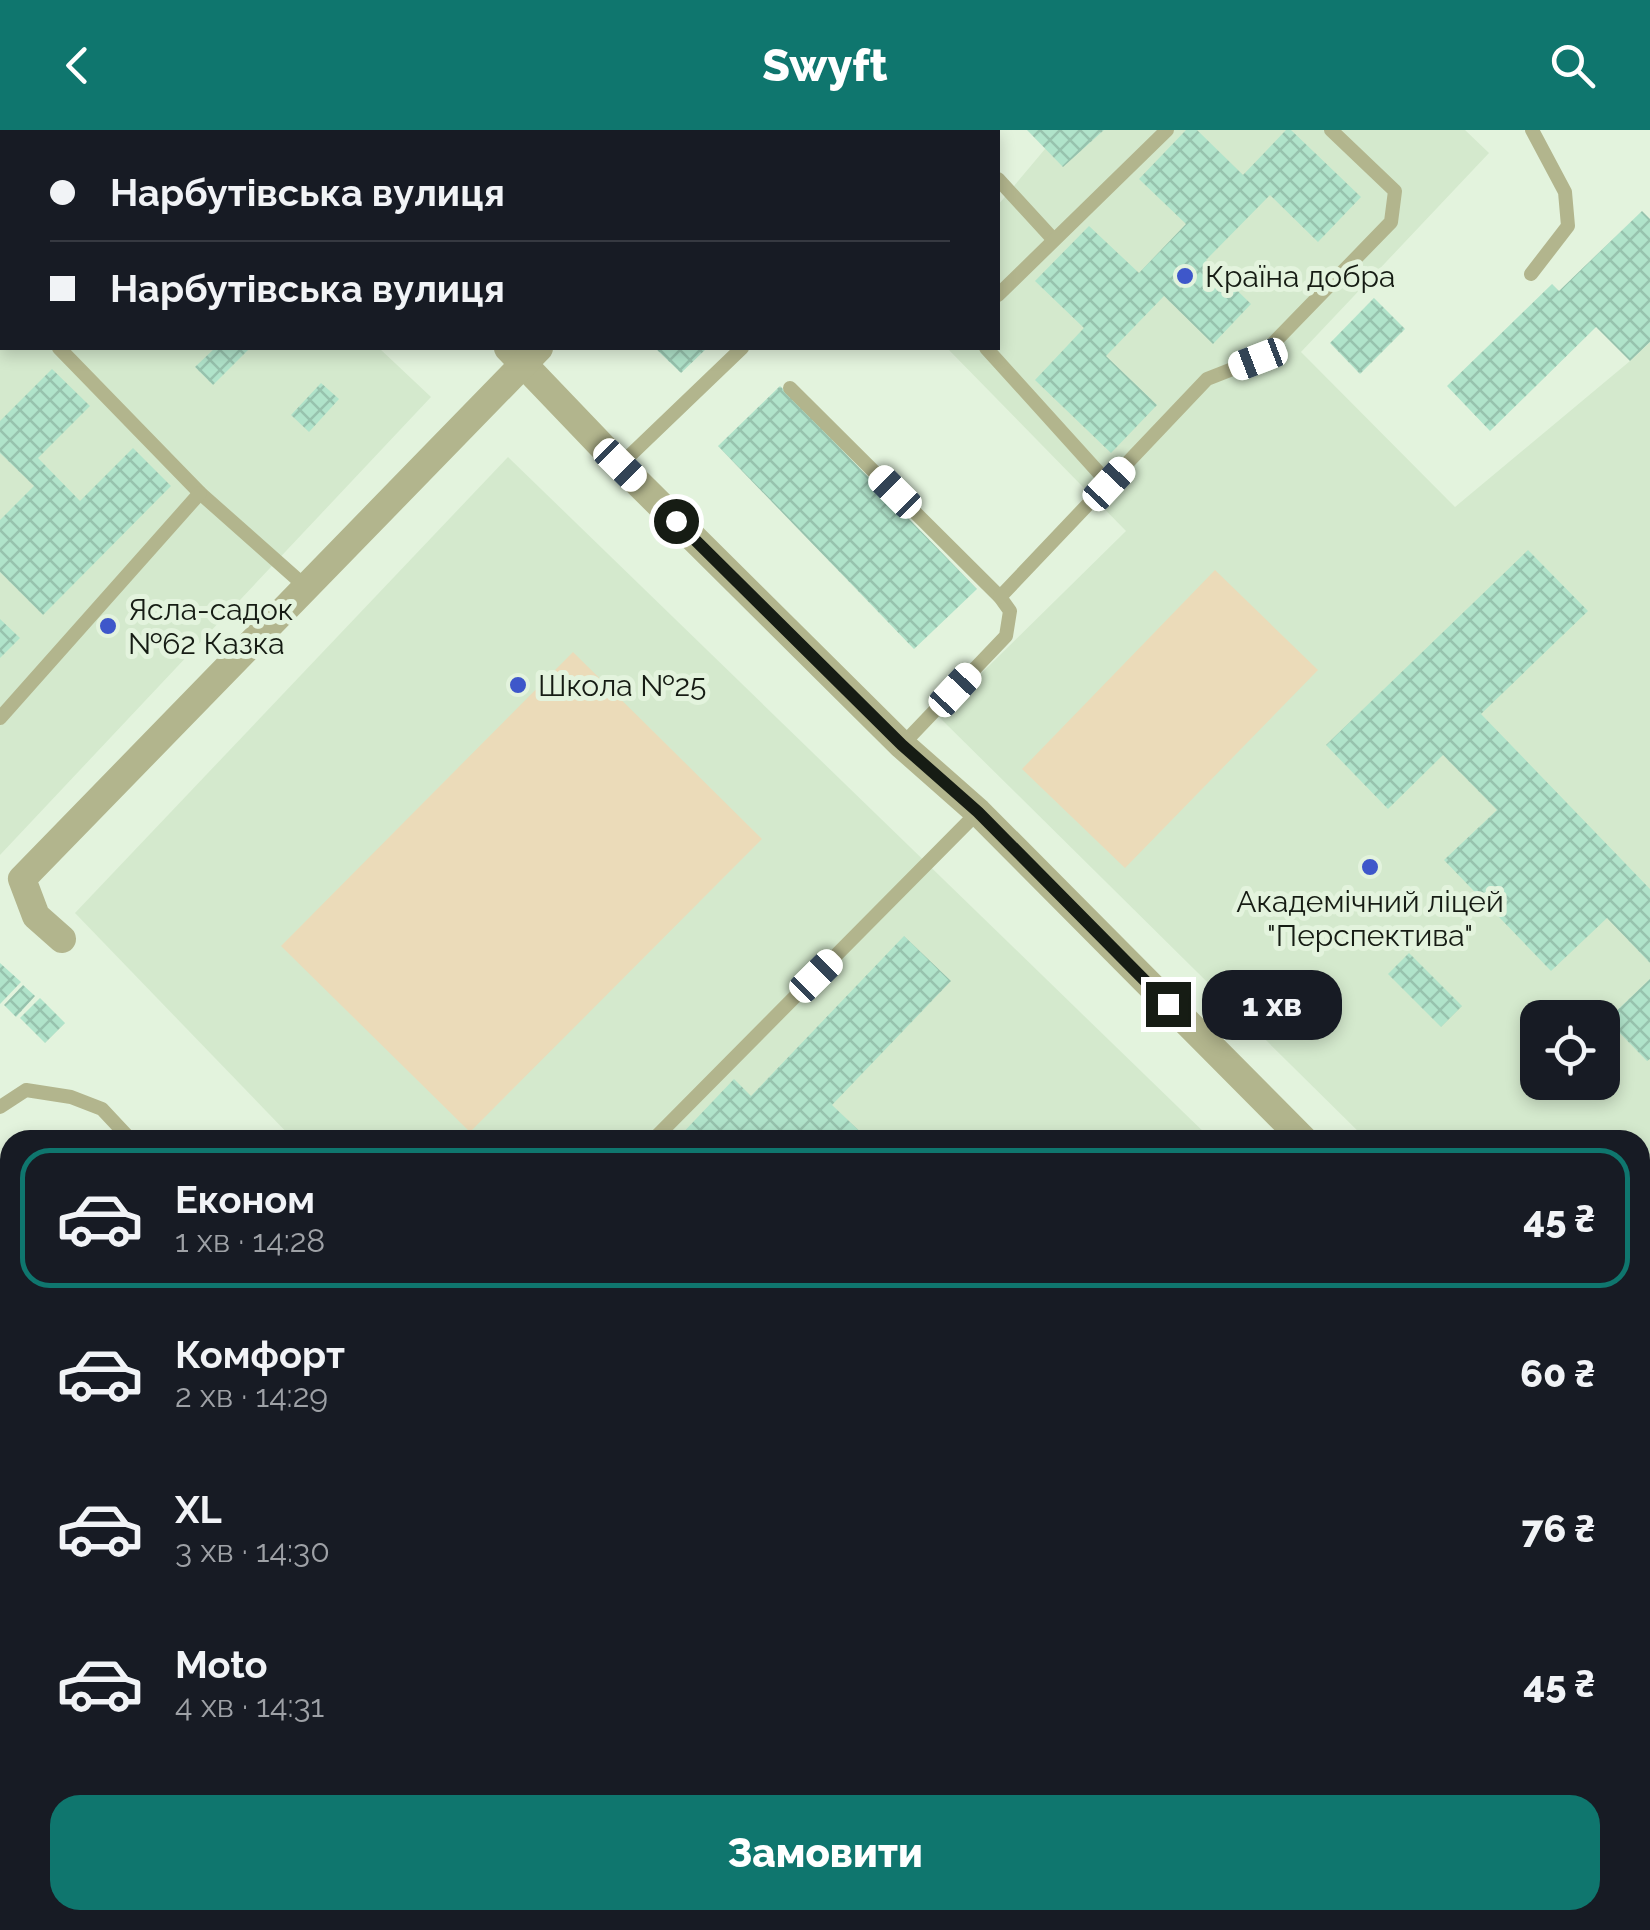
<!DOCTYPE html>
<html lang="uk">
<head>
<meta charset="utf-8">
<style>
	:root { --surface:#171b24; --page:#20242c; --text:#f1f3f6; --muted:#9ea1a6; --line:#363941; --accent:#0f766e }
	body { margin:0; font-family:Raleway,sans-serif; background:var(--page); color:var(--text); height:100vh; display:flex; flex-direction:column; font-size:38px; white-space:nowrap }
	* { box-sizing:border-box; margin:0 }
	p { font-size:32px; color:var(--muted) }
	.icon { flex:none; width:55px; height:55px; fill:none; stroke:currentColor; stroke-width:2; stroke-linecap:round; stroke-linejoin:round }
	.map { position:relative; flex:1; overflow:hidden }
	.details { position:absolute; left:0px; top:1000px; width:1650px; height:800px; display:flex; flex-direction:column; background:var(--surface); border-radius:30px 30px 0 0; box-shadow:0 5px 15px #0003 }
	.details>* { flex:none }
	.guide { position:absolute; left:0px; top:0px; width:1000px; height:220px; box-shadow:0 5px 15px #0003; display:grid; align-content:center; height:220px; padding:0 50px; background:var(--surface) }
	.controls { position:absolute; left:1520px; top:870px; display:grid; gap:20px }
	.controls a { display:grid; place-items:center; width:100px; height:100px; border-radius:20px; background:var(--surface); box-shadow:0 5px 15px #0003; font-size:50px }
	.end { position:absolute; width:45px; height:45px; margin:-22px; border:12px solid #161c14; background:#fff; box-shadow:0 0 0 5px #fff }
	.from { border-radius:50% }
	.bubble { position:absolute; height:70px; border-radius:30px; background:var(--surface); box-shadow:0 5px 15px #0003; font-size:32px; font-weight:800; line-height:70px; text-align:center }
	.car { position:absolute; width:30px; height:60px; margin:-30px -15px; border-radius:12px; box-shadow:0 0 8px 2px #0007; background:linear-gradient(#fff 24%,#345 0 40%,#fff 0 76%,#345 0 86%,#fff 0) }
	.guide b { display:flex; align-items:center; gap:35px; height:95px; font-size:38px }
	.guide b+b { border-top:2px solid var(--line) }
	.guide i { width:25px; height:25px; background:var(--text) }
	ul { padding:18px 0 0; list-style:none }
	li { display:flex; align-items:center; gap:30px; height:140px; margin:0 20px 15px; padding:0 30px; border:5px solid transparent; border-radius:30px }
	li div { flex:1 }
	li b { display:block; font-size:38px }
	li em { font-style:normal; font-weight:800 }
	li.active { border-color:var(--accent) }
	li>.icon { width:90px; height:90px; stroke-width:1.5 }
	.button { display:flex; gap:20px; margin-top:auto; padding:20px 50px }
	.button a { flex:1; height:115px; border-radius:30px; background:var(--accent); color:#fff; font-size:40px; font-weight:800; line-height:115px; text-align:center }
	header { display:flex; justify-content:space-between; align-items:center; height:130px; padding:0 50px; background:var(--accent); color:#fff; font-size:45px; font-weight:800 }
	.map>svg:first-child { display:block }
	.built { fill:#d4e9cd; fill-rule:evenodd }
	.garden { fill:#ebdbb9 }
	.building { fill:url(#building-cross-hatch) }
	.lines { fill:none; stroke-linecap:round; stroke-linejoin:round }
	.lane { stroke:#b2b58d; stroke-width:14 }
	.street { stroke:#b2b58d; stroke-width:28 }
	.route { stroke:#161c14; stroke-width:12 }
	.poi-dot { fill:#3e57ca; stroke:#e3f3dd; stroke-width:4 }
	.labels { text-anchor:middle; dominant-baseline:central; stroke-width:10; stroke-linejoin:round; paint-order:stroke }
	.poi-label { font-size:30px; fill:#161c14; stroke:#e3f3dd; text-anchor:start }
</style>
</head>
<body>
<header><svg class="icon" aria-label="back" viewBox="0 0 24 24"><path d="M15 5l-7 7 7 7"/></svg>Swyft<svg class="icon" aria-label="search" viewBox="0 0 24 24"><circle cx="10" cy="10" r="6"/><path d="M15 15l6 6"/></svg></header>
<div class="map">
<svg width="1650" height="1800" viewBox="0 0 1650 1800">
	<defs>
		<pattern id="building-cross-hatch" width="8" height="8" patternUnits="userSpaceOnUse" patternTransform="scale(2.5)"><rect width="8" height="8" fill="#b0e3ca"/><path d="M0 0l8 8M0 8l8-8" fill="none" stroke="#97c2ad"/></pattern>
	</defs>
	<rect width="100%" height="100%" fill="#e3f3dd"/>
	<g class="built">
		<polygon points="0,0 152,0 155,2 2,2 2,218 379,218 431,267 0,725"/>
		<path d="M1061,0H1465L1489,23L1301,222L1455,377L1630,231L1650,212V1290L1640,1280V1010H1367L938,586L1126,401L947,218H998V75ZM1538,888H1602V952H1538Z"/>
		<polygon points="508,327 1212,1010 294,1010 75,783"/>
	</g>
	<g class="garden">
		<polygon points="1215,440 1318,540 1125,738 1022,639"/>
		<polygon points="573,522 762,709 470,1002 281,816"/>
	</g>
	<g class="building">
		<polygon points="1027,0 1104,0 1063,37"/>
		<polygon points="1186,0 1197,0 1243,45 1286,0 1291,0 1361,67 1318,112 1270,65 1206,130 1251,174 1213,214 1164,166 1106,226 1157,275 1111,323 1035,250 1084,198 1035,151 1089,96 1139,143 1186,94 1139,49"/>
		<polygon points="1642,81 1650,89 1650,212 1630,231 1596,197 1490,301 1447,256 1552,154 1559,161"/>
		<polygon points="1374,168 1405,199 1360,244 1330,213"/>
		<polygon points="215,218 250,218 213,255 195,237"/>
		<polygon points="655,218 707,218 681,243"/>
		<polygon points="52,239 90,276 38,328 80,371 133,318 171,356 43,485 0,442 0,390 34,356 0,323 0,291"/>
		<polygon points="321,253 339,269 309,302 291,285"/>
		<polygon points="780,256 977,459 914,519 718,316"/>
		<polygon points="1528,420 1588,481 1481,584 1650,759 1650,833 1607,788 1551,841 1444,730 1497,680 1443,625 1388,679 1326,615"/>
		<polygon points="0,489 20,508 0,528"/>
		<polygon points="904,806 951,851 832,975 869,1010 789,1010 784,1006 780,1010 676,1010 734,949 751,966"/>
		<polygon points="1409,823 1462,876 1441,897 1388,844"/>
		<polygon points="0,833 21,852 0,874"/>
		<polygon points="1650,849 1650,929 1647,931 1607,890"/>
		<polygon points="23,855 35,866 16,887 4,875"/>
		<polygon points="40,868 65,893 45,913 20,888"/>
		<polygon points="10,1019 10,1118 0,1128 0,1029"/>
		<polygon points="0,1622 10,1632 10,1695 0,1705"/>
		<polygon points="432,1790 474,1790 484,1800 423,1800"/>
		<polygon points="832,1790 927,1790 937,1800 842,1800"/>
		<polygon points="1188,1790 1302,1790 1292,1800 1198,1800"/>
	</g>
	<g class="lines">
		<g class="lane">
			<polyline points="952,0 954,2"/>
			<polyline points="998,49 1053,109"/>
			<polyline points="1531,144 1568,96 1565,62 1532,0"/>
			<polyline points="0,156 2,159"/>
			<polyline points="998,165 1167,0"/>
			<polyline points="59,218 200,363 306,457"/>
			<polyline points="986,218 1109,354"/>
			<polyline points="790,258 1000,467 1010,481 1006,506 902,615"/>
			<polyline points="620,335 742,218"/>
			<polyline points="1000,467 1207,249 1258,229 1391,92 1395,61 1331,0"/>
			<polyline points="0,588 200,363"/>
			<polyline points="0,977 26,960 71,967 102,979 131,1010"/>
			<polyline points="653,1010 978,682"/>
			<polyline points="0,1569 10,1579"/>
			<polyline points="1640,1746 1650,1745"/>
			<polyline points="317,1790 326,1800"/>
			<polyline points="1010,1790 1020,1800"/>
			<polyline points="1055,1790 1065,1800"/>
			<polyline points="1555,1800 1565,1790"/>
		</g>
		<g class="street">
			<polyline points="288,0 291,2"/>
			<polyline points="753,2 756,0"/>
			<polyline points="508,218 620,335 902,615 978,682 1304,1010"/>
			<polyline points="62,809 36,786 22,749 539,218"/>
			<polyline points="1640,1346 1650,1356"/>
		</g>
	</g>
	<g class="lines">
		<polyline class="route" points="676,391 902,615 978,682 1168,874"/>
	</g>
	<g class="poi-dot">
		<circle cx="1185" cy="146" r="10"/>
		<circle cx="108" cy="496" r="10"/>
		<circle cx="518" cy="555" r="10"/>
		<circle cx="1370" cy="737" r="10"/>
	</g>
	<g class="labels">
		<g class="poi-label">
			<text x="1205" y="146">Країна добра</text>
			<text x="128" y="479">Ясла-садок<tspan x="128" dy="34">№62 Казка</tspan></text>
			<text x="538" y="555">Школа №25</text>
			<text x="1370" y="771" text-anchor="middle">Академічний ліцей<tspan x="1370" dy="34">"Перспектива"</tspan></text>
		</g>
	</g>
</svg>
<div class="controls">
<a><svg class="icon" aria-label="locate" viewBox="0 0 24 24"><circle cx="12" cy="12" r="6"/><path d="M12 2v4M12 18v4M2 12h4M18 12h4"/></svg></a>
</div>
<i class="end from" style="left:676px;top:391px"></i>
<i class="end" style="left:1168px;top:874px"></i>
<div class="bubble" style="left:1202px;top:840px;width:140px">1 хв</div>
<i class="car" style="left:1258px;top:229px;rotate:249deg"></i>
<i class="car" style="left:620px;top:335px;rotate:135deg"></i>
<i class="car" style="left:1109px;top:354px;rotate:43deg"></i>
<i class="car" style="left:895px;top:362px;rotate:315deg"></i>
<i class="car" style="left:955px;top:560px;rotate:43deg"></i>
<i class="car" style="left:816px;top:846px;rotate:45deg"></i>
<div class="guide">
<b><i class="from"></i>Нарбутівська вулиця</b>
<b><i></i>Нарбутівська вулиця</b>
</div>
<section class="details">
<ul>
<li class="active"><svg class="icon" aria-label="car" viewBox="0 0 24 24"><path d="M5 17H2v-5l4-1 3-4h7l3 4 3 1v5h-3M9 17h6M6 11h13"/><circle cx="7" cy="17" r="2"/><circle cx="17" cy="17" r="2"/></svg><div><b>Економ</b><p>1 хв · 14:28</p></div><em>45 ₴</em></li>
<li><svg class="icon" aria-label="car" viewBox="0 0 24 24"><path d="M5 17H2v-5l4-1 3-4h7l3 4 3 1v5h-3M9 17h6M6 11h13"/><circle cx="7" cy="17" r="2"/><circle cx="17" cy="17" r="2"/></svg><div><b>Комфорт</b><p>2 хв · 14:29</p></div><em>60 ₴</em></li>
<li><svg class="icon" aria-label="car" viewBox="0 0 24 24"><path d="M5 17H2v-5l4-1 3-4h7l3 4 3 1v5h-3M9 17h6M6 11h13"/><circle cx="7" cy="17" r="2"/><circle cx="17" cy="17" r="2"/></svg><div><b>XL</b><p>3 хв · 14:30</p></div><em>76 ₴</em></li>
<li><svg class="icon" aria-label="car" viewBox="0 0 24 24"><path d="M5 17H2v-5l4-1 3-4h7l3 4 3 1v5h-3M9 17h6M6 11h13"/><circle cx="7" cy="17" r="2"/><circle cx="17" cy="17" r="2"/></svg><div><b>Moto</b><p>4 хв · 14:31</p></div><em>45 ₴</em></li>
</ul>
<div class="button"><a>Замовити</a></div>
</section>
</div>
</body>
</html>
